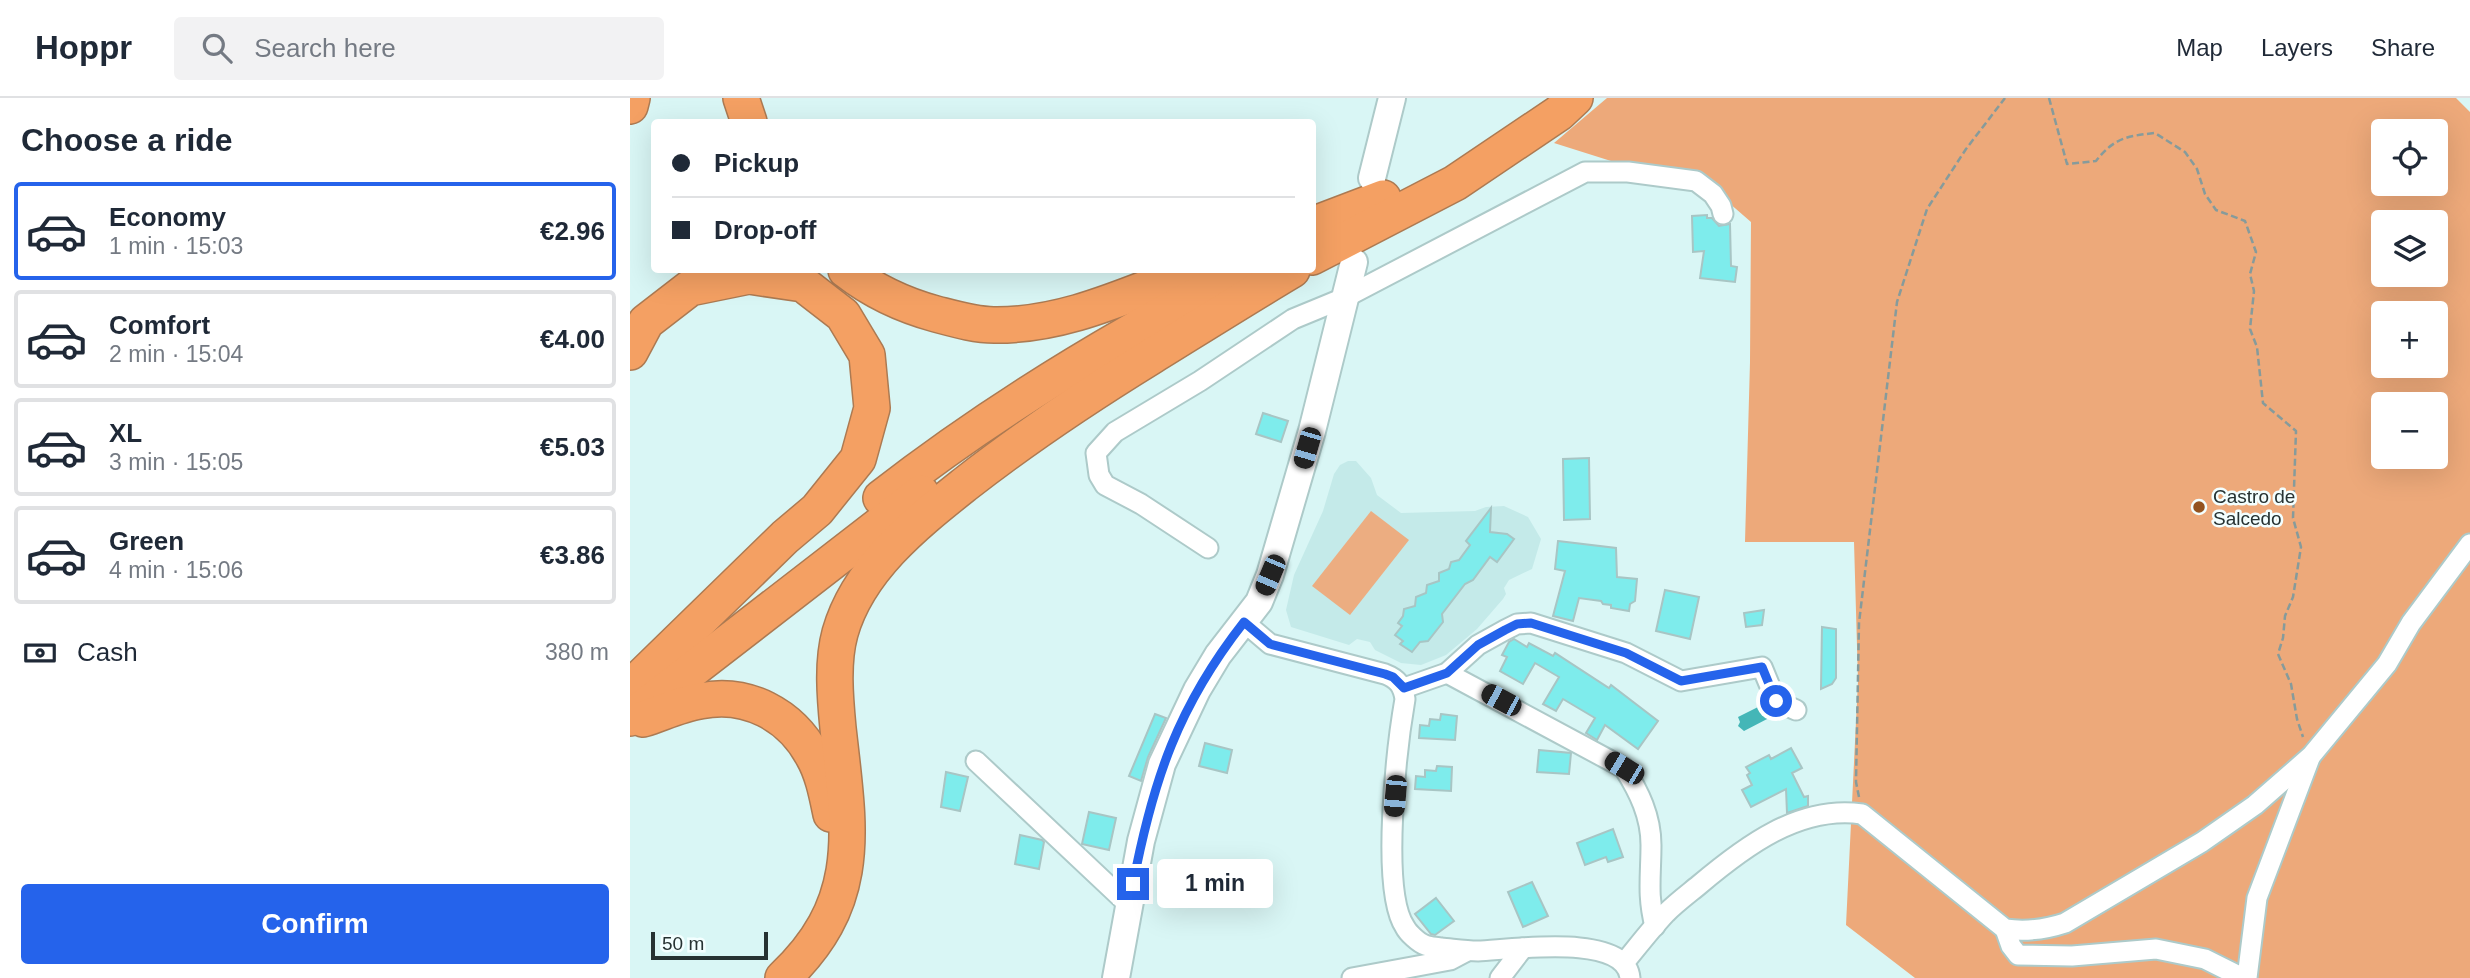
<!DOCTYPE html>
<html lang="en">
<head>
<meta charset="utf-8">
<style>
	:root { --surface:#fff; --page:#f2f2f3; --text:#1f2937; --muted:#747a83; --line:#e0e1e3; --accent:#2563eb }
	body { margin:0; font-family:Arial,sans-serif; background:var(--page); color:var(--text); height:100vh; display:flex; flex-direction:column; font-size:26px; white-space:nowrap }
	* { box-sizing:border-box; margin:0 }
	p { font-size:23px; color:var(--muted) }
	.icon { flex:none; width:38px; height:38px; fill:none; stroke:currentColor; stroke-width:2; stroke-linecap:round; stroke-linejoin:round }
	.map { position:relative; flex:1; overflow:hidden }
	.side { display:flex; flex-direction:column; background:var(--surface); width:630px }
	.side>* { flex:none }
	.hud { position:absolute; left:21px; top:21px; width:665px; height:154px; border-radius:7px; box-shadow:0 7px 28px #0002; display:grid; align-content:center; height:154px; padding:0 21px; background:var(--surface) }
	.buttons { position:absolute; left:1741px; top:21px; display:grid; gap:14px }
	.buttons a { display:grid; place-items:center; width:77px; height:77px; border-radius:7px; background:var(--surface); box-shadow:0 7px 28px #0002; font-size:35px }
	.scale { position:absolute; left:21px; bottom:18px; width:117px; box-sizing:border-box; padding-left:7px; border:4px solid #263232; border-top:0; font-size:19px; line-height:24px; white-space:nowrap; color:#263232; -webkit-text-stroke:5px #f3ffff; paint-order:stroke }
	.end { position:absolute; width:32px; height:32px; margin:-16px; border:9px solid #2563eb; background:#fff; box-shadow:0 0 0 4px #fff }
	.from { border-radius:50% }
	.bubble { position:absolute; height:49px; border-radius:7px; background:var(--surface); box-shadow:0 7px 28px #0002; font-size:23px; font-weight:800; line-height:49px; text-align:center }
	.car { position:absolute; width:21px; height:42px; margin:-21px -10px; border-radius:9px; box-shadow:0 0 5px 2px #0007; background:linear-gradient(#222 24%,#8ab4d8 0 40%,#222 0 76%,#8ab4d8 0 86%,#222 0) }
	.hud b { display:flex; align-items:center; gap:24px; height:66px; font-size:26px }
	.hud b+b { border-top:2px solid var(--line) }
	.hud i { width:18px; height:18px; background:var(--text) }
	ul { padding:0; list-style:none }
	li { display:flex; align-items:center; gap:21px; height:98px; margin:0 14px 10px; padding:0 7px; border:4px solid var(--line); border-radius:7px }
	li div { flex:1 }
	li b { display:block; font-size:26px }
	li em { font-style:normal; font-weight:800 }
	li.selected { border-color:var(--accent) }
	li>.icon { width:63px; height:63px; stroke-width:1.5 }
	h2 { padding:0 21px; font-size:32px; line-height:84px }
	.pay { display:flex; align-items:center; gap:18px; height:77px; padding:0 21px; font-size:26px }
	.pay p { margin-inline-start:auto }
	.action { display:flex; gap:14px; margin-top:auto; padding:14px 21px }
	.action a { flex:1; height:80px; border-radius:7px; background:var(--accent); color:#fff; font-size:28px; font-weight:800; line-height:80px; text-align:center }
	header { display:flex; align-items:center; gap:42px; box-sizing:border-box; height:98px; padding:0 35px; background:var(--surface); border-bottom:2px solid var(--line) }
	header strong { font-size:33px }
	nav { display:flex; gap:38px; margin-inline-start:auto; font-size:24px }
	.search { width:490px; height:63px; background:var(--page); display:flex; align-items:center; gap:18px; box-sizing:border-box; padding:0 24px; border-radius:7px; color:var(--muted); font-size:26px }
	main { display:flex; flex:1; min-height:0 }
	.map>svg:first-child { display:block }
	.built { fill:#c4eae9 }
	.green { fill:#ecad81 }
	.forest { fill:#eda97a; fill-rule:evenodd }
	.water { fill:#44b6b7 }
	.building { fill:#7eecec; stroke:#a8c5c4; stroke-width:2 }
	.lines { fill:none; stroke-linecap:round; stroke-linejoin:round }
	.street-casing { stroke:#adcac9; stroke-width:23 }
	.secondary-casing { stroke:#adcac9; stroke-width:30 }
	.highway-casing { stroke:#ac7a52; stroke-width:38 }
	.path { stroke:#869b9b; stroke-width:2.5; stroke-dasharray:7 3.5; stroke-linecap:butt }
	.street { stroke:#fff; stroke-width:19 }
	.secondary { stroke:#fff; stroke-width:26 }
	.highway { stroke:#f4a063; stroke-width:35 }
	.route { stroke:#2563eb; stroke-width:9 }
	.poi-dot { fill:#94531f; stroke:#f3ffff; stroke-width:2.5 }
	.labels { text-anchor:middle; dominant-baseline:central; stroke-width:5; stroke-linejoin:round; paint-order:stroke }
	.poi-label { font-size:19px; fill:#263232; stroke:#f3ffff; text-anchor:start }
</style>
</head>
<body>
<header>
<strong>Hoppr</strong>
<div class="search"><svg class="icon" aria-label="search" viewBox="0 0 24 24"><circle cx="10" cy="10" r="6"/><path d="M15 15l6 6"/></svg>Search here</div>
<nav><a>Map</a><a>Layers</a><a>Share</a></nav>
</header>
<main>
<section class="side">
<h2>Choose a ride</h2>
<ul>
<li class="selected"><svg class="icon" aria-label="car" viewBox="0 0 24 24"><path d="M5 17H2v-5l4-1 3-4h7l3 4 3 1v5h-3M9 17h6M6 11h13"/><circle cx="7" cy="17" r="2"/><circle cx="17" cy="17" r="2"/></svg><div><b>Economy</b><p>1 min · 15:03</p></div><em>€2.96</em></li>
<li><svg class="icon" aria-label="car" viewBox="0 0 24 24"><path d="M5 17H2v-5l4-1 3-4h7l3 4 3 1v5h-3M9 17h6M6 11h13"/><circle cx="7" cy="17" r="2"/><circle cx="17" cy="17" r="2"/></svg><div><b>Comfort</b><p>2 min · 15:04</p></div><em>€4.00</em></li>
<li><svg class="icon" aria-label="car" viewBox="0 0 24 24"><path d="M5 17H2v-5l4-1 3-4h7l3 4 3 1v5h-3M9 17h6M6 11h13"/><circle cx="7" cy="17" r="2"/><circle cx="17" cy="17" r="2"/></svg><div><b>XL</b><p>3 min · 15:05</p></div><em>€5.03</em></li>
<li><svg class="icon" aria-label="car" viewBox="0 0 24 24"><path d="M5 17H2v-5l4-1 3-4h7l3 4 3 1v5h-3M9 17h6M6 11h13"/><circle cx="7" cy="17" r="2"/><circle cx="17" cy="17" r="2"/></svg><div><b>Green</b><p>4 min · 15:06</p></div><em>€3.86</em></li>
</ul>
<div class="pay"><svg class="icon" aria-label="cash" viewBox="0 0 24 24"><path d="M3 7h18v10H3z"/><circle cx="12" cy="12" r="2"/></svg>Cash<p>380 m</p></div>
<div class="action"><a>Confirm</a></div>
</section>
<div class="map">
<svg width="1840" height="880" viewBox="0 0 1840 880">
	<rect width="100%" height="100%" fill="#d9f6f5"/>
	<polygon class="built" points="718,363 726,363 741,380 747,397 771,415 845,413 856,409 874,408 898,419 911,441 902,471 879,482 874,490 876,496 873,501 847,531 816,557 791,567 771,565 745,552 740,544 727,541 719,547 661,529 656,512 664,477 693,413 704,376 710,367"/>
	<polygon class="green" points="741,413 779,442 720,517 682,488"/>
	<path class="forest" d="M977,0H1826L1840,14V880H1285L1216,827L1228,583L1224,444H1115L1120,264L1121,124L1068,78L1000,69L924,45ZM1754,33H1806V86H1754ZM1754,124H1806V177H1754ZM1754,215H1806V268H1754ZM1754,306H1806V359H1754Z"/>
	<polygon class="water" points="1132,607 1139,620 1114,633 1108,628 1110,624 1108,619"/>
	<g class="building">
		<polygon points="1077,117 1077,120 1082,120 1089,128 1100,126 1101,168 1107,169 1105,184 1070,180 1074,153 1063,154 1062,118"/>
		<polygon points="633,315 658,323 651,344 626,336"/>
		<polygon points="959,360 960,421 934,422 933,361"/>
		<polygon points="861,410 860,434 877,436 884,441 867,464 860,459 843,482 835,486 812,516 813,524 798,543 790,544 782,554 770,546 773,543 765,537 772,528 768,525 773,518 774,511 785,508 786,499 796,495 797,487 809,483 809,475 819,471 821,464 829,462 840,447 836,443"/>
		<polygon points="928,443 986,450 987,479 1007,481 1005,503 1000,506 999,513 981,510 981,507 973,506 971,503 949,500 943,523 923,518 935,473 925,471"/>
		<polygon points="1035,492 1069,499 1060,541 1026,533"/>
		<polygon points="1134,512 1132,527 1116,529 1114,515"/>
		<polygon points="1192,529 1206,531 1206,580 1202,586 1191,591"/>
		<polygon points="884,541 897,549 899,545 923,558 925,555 979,590 981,587 1028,623 1008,651 975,627 967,642 956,635 965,620 933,601 926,613 913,606 929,579 905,565 893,586 870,573 877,559 872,557 879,544"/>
		<polygon points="525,616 536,620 518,659 511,683 499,678"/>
		<polygon points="811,616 827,618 825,642 789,640 790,627 799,628 800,621 810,622"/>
		<polygon points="575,645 602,652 597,675 569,668"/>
		<polygon points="1161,650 1172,670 1162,675 1174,699 1178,698 1178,708 1157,715 1156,691 1121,709 1112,692 1122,687 1117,677 1120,675 1116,669 1139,657 1141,661"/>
		<polygon points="909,652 941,655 939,676 907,674"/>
		<polygon points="807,668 822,669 821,693 785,691 786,678 795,679 795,672 806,673"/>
		<polygon points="316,674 338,679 330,713 311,709"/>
		<polygon points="459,714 486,720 479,752 452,746"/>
		<polygon points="983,731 993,759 978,764 976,759 955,767 947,745"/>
		<polygon points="390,737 412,742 414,744 409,771 385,766"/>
		<polygon points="902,784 918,818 893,829 878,794"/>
		<polygon points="806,800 824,823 805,837 801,836 785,816"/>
	</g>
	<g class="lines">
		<defs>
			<g id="street">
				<polyline points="578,450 511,406 475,387 469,377 466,355 485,334 570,283 663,221 714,200 955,74 998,74 1066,83 1083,96 1091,108 1093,116"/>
				<path d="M614,524L640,546L755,576C768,581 773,588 775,601C767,647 750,792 775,829C778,835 789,845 795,847C799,849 806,849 811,850C823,851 835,853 848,853C879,852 996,834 1000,880"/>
				<path d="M817,575L994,670C1009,694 1021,718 1021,747C1021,777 1017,798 1025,828"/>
				<polyline points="774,590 817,575 848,547 875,532 887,526 901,525 996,555 1051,583 1132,569 1146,603 1166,612"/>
				<polyline points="346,663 500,808"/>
				<polyline points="1375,831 1381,848 1388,857 1442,858 1526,851 1575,861 1613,880"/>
				<path d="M994,865C1008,848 1021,831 1036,815C1046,805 1058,796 1069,787C1114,749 1169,707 1232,716L1375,831C1396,834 1414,832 1435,825L1572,744L1625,707L1681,658L1757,566L1781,525L1840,446"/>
				<polyline points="722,880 820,862 837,853"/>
				<polyline points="870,880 893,850"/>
				<polyline points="1617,880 1627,800 1680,660"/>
			</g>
			<g id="secondary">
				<polyline points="742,80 762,0"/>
				<polyline points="486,880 511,743 532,666 567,592 588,557 629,504 640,477 682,333 724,164"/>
			</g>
			<g id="highway">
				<polyline points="111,0 119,24"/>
				<polyline points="0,8 2,0"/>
				<polyline points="682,127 753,100"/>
				<polyline points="682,159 825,85 929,15 945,0"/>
				<path d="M216,172C243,193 273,207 306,216C325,221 345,227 364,227C435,228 499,196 564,172"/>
				<polyline points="0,254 16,224 60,190 119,178 173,186 213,217 237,257 242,310 228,361 187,412 155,439 0,590"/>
				<path d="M251,400C365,311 487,238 615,172"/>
				<polyline points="0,620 291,395"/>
				<path d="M13,621C32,615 51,606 70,603C117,593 161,617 183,658C193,675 197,697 201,716"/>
				<path d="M153,880C235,803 219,730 208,630C205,599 202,564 210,535C228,471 285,426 334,387C394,340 457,298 522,258C569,229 615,200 662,172"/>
			</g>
		</defs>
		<use href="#street" class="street-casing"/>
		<use href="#secondary" class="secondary-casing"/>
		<use href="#highway" class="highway-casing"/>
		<g class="path">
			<path d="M1419,0L1437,66L1466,63C1484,40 1497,38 1525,35L1555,54L1567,71L1575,96L1586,112L1615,123L1626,154L1620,176L1624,193L1620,231L1627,249L1633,305L1666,333L1663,420L1671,449L1663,499L1655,518L1653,540L1648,556L1661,586L1667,621L1673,639"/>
			<polyline points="1229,699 1226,684 1229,525 1267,204 1297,111 1336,51 1375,0"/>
		</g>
		<use href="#street" class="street"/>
		<use href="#secondary" class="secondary"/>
		<use href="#highway" class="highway"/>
	</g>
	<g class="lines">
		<path class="route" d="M503,786C523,682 548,608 614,524L640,546L755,576L763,579L774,590L817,575L848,547L875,532L887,526L901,525L996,555L1051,583L1132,569L1146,603"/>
	</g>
	<circle class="poi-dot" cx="1569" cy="409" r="7"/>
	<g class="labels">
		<g class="poi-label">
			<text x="1583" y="398">Castro de<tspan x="1583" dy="22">Salcedo</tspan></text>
		</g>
	</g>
</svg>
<div class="buttons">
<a><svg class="icon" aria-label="locate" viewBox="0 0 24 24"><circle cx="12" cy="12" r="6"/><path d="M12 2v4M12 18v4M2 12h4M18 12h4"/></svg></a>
<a><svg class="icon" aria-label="layers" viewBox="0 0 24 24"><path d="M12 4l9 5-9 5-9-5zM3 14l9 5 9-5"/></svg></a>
<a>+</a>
<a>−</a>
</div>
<div class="scale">50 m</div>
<i class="end from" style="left:1146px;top:603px"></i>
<i class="end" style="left:503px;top:786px"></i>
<div class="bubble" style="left:527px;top:761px;width:116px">1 min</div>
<i class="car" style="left:677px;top:350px;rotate:196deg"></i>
<i class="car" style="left:640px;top:477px;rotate:203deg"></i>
<i class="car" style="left:871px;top:602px;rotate:298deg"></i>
<i class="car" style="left:994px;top:670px;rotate:301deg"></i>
<i class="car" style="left:765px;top:698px;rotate:185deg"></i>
<div class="hud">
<b><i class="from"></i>Pickup</b>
<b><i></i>Drop-off</b>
</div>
</div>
</main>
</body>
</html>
